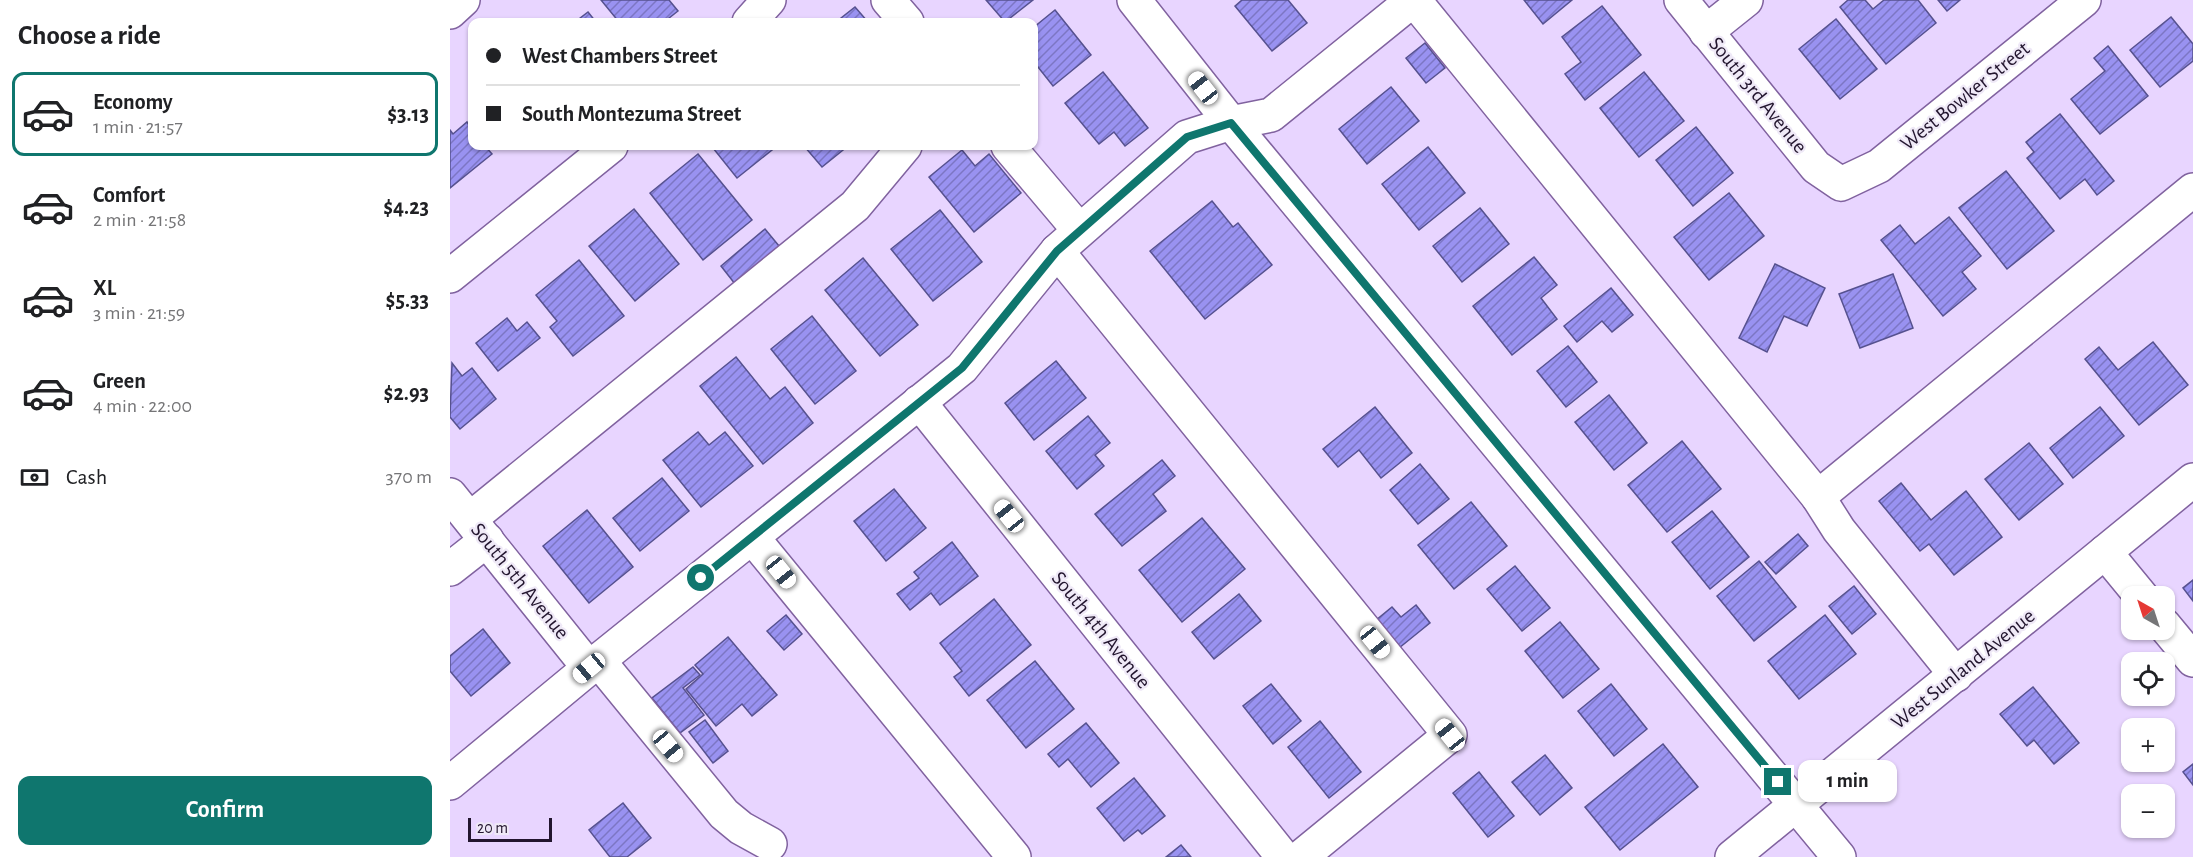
<!DOCTYPE html>
<html lang="en">
<head>
<meta charset="utf-8">
<style>
	:root { --surface:#fff; --page:#f2f2f2; --text:#202124; --muted:#757577; --line:#e0e0e0; --accent:#0f766e }
	body { margin:0; font-family:"Alegreya Sans",sans-serif; background:var(--page); color:var(--text); height:100vh; display:flex; flex-direction:column; font-size:22px; white-space:nowrap }
	* { box-sizing:border-box; margin:0 }
	p { font-size:20px; color:var(--muted) }
	.icon { flex:none; width:33px; height:33px; fill:none; stroke:currentColor; stroke-width:2; stroke-linecap:round; stroke-linejoin:round }
	.map { position:relative; flex:1; overflow:hidden }
	.drawer { display:flex; flex-direction:column; background:var(--surface); width:450px }
	.drawer>* { flex:none }
	.hud { position:absolute; left:18px; top:18px; width:570px; height:132px; border-radius:12px; box-shadow:0 2px 4px #0004; display:grid; align-content:center; height:132px; padding:0 18px; background:var(--surface) }
	.needle { width:39px; rotate:321deg }
	.tools { position:absolute; left:1671px; top:586px; display:grid; gap:12px }
	.tools a { display:grid; place-items:center; width:54px; height:54px; border-radius:12px; background:var(--surface); box-shadow:0 2px 4px #0004; font-size:30px }
	.scale { position:absolute; left:18px; bottom:15px; width:84px; box-sizing:border-box; padding-left:6px; border:3px solid #22152e; border-top:0; font-size:16px; line-height:21px; white-space:nowrap; color:#22152e; -webkit-text-stroke:4px #efe9f7; paint-order:stroke }
	.end { position:absolute; width:27px; height:27px; margin:-14px; border:8px solid #0f766e; background:#fff; box-shadow:0 0 0 3px #fff }
	.from { border-radius:50% }
	.bubble { position:absolute; height:42px; border-radius:12px; background:var(--surface); box-shadow:0 2px 4px #0004; font-size:20px; font-weight:700; line-height:42px; text-align:center }
	.car { position:absolute; width:18px; height:36px; margin:-18px -9px; border-radius:8px; box-shadow:0 0 4px 2px #0007; background:linear-gradient(#fff 24%,#345 0 40%,#fff 0 76%,#345 0 86%,#fff 0) }
	.hud b { display:flex; align-items:center; gap:21px; height:57px; font-size:22px }
	.hud b+b { border-top:2px solid var(--line) }
	.hud i { width:15px; height:15px; background:var(--text) }
	ul { padding:0; list-style:none }
	li { display:flex; align-items:center; gap:18px; height:84px; margin:0 12px 9px; padding:0 6px; border:3px solid transparent; border-radius:12px }
	li div { flex:1 }
	li b { display:block; font-size:22px }
	li em { font-style:normal; font-weight:700 }
	li.on { border-color:var(--accent) }
	li>.icon { width:54px; height:54px; stroke-width:1.5 }
	h2 { padding:0 18px; font-size:27px; line-height:72px }
	.pay { display:flex; align-items:center; gap:15px; height:66px; padding:0 18px; font-size:22px }
	.pay p { margin-inline-start:auto }
	.primary-button { display:flex; gap:12px; margin-top:auto; padding:12px 18px }
	.primary-button a { flex:1; height:69px; border-radius:12px; background:var(--accent); color:#fff; font-size:24px; font-weight:700; line-height:69px; text-align:center }
	main { display:flex; flex:1; min-height:0 }
	.map>svg:first-child { display:block }
	.building { fill:url(#building-hatch); stroke:#56518f; stroke-width:1.5 }
	.lines { fill:none; stroke-linecap:round; stroke-linejoin:round }
	.minor-casing { stroke:#80629f; stroke-width:36 }
	.minor { stroke:#fff; stroke-width:33 }
	.route { stroke:#0f766e; stroke-width:8 }
	.labels { text-anchor:middle; dominant-baseline:central; stroke-width:4.5; stroke-linejoin:round; paint-order:stroke }
	.street-label { font-size:21px; fill:#22152e; stroke:#efe9f7 }
</style>
</head>
<body>
<main>
<section class="drawer">
<h2>Choose a ride</h2>
<ul>
<li class="on"><svg class="icon" aria-label="car" viewBox="0 0 24 24"><path d="M5 17H2v-5l4-1 3-4h7l3 4 3 1v5h-3M9 17h6M6 11h13"/><circle cx="7" cy="17" r="2"/><circle cx="17" cy="17" r="2"/></svg><div><b>Economy</b><p>1 min · 21:57</p></div><em>$3.13</em></li>
<li><svg class="icon" aria-label="car" viewBox="0 0 24 24"><path d="M5 17H2v-5l4-1 3-4h7l3 4 3 1v5h-3M9 17h6M6 11h13"/><circle cx="7" cy="17" r="2"/><circle cx="17" cy="17" r="2"/></svg><div><b>Comfort</b><p>2 min · 21:58</p></div><em>$4.23</em></li>
<li><svg class="icon" aria-label="car" viewBox="0 0 24 24"><path d="M5 17H2v-5l4-1 3-4h7l3 4 3 1v5h-3M9 17h6M6 11h13"/><circle cx="7" cy="17" r="2"/><circle cx="17" cy="17" r="2"/></svg><div><b>XL</b><p>3 min · 21:59</p></div><em>$5.33</em></li>
<li><svg class="icon" aria-label="car" viewBox="0 0 24 24"><path d="M5 17H2v-5l4-1 3-4h7l3 4 3 1v5h-3M9 17h6M6 11h13"/><circle cx="7" cy="17" r="2"/><circle cx="17" cy="17" r="2"/></svg><div><b>Green</b><p>4 min · 22:00</p></div><em>$2.93</em></li>
</ul>
<div class="pay"><svg class="icon" aria-label="cash" viewBox="0 0 24 24"><path d="M3 7h18v10H3z"/><circle cx="12" cy="12" r="2"/></svg>Cash<p>370 m</p></div>
<div class="primary-button"><a>Confirm</a></div>
</section>
<div class="map">
<svg width="1743" height="857" viewBox="0 0 1743 857">
	<defs>
		<pattern id="building-hatch" width="6" height="6" patternUnits="userSpaceOnUse" patternTransform="scale(1.5)"><rect width="6" height="6" fill="#9992f1"/><path d="M-1 1l2-2M0 6l6-6M5 7l2-2" fill="none" stroke="#7c76c4"/></pattern>
	</defs>
	<rect width="100%" height="100%" fill="#e8d5ff"/>
	<g class="building">
		<polygon points="151,0 219,0 228,11 214,22 169,22"/>
		<polygon points="536,0 583,0 555,22"/>
		<polygon points="792,0 838,0 857,23 822,51 785,6"/>
		<polygon points="1074,0 1122,0 1093,24"/>
		<polygon points="1398,0 1415,0 1423,9 1434,0 1468,0 1486,23 1436,64 1390,7"/>
		<polygon points="1488,0 1510,0 1497,11"/>
		<polygon points="1152,6 1191,55 1135,100 1115,74 1131,62 1112,37"/>
		<polygon points="405,7 418,22 386,22"/>
		<polygon points="605,10 641,55 603,86 584,62 584,27"/>
		<polygon points="138,12 146,22 125,22"/>
		<polygon points="1721,17 1743,44 1743,61 1710,87 1680,50"/>
		<polygon points="1386,19 1427,69 1390,99 1349,49"/>
		<polygon points="975,43 995,68 976,83 956,58"/>
		<polygon points="1658,46 1698,96 1650,134 1621,99 1655,71 1644,58"/>
		<polygon points="653,72 698,128 675,146 664,132 649,144 615,103"/>
		<polygon points="1194,72 1234,121 1189,157 1150,108"/>
		<polygon points="941,87 969,121 917,164 889,129"/>
		<polygon points="1610,114 1664,181 1647,195 1635,179 1610,199 1577,158 1584,152 1576,142"/>
		<polygon points="17,122 22,130 22,146 35,146 42,154 0,188 0,130 3,134"/>
		<polygon points="1246,127 1283,173 1243,206 1206,160"/>
		<polygon points="267,146 327,146 287,178 263,148"/>
		<polygon points="354,146 398,146 372,167"/>
		<polygon points="978,147 1015,193 969,230 932,184"/>
		<polygon points="512,150 525,166 539,154 571,193 524,232 479,177"/>
		<polygon points="248,154 302,220 253,260 200,193"/>
		<polygon points="1556,171 1604,231 1557,269 1509,208"/>
		<polygon points="1279,193 1314,236 1259,280 1224,237"/>
		<polygon points="762,201 783,227 788,223 822,265 755,319 700,251"/>
		<polygon points="1030,208 1059,244 1012,282 983,246"/>
		<polygon points="184,209 229,264 185,301 139,246"/>
		<polygon points="490,210 532,262 483,301 441,249"/>
		<polygon points="1499,217 1531,256 1512,272 1526,289 1493,316 1431,240 1450,225 1465,244"/>
		<polygon points="315,229 329,246 285,284 271,266"/>
		<polygon points="1084,257 1107,285 1091,298 1107,319 1062,355 1023,306"/>
		<polygon points="413,258 468,325 430,356 375,290"/>
		<polygon points="129,260 174,316 123,356 100,327 107,321 86,295"/>
		<polygon points="1325,264 1375,288 1357,326 1334,316 1317,352 1289,338"/>
		<polygon points="1443,274 1463,328 1410,348 1389,294"/>
		<polygon points="1161,288 1183,315 1162,332 1152,321 1127,342 1114,326"/>
		<polygon points="362,316 406,371 365,404 321,349"/>
		<polygon points="57,318 67,331 77,322 90,338 48,371 26,343"/>
		<polygon points="1703,342 1738,385 1689,425 1635,359 1649,347 1668,370"/>
		<polygon points="1118,346 1147,382 1116,407 1087,371"/>
		<polygon points="286,357 320,399 335,387 363,423 313,464 250,386"/>
		<polygon points="606,361 636,398 584,440 555,403"/>
		<polygon points="2,363 12,376 22,368 46,399 10,429 0,417"/>
		<polygon points="1159,395 1197,443 1164,470 1125,422"/>
		<polygon points="925,407 962,453 931,478 909,450 888,467 873,449"/>
		<polygon points="1650,407 1674,436 1623,478 1600,448"/>
		<polygon points="638,416 660,443 645,455 654,466 627,489 596,451"/>
		<polygon points="248,432 259,445 275,432 303,466 251,507 213,460"/>
		<polygon points="1232,441 1271,489 1217,532 1178,485"/>
		<polygon points="1579,443 1613,484 1569,520 1535,479"/>
		<polygon points="712,460 725,476 703,494 716,511 672,546 645,514"/>
		<polygon points="970,464 999,499 968,524 940,490"/>
		<polygon points="212,478 239,511 190,551 163,518"/>
		<polygon points="1451,483 1481,520 1516,491 1552,537 1504,575 1479,544 1470,551 1429,501"/>
		<polygon points="444,489 476,528 436,561 404,521"/>
		<polygon points="1021,502 1057,546 1004,589 968,545"/>
		<polygon points="137,510 183,567 139,603 93,546"/>
		<polygon points="1262,511 1299,557 1260,589 1222,542"/>
		<polygon points="752,518 795,569 732,622 689,570"/>
		<polygon points="1348,534 1358,546 1326,574 1315,562"/>
		<polygon points="502,542 528,576 490,605 481,593 460,610 447,594 469,578 464,572"/>
		<polygon points="1309,561 1346,607 1304,641 1267,596"/>
		<polygon points="1065,566 1100,608 1072,631 1037,589"/>
		<polygon points="1743,580 1743,601 1733,588"/>
		<polygon points="1404,586 1426,614 1402,634 1379,606"/>
		<polygon points="789,594 811,621 764,659 742,632"/>
		<polygon points="544,599 581,645 519,696 504,677 512,671 490,643"/>
		<polygon points="966,605 980,623 949,648 926,620 942,607 951,617"/>
		<polygon points="336,615 352,634 334,650 317,631"/>
		<polygon points="1375,615 1406,654 1349,699 1318,661"/>
		<polygon points="1110,622 1149,669 1113,698 1075,651"/>
		<polygon points="33,629 60,663 21,696 0,671 0,656"/>
		<polygon points="278,637 327,695 302,716 292,704 266,726 236,689 253,674 245,665"/>
		<polygon points="585,661 624,709 576,748 537,700"/>
		<polygon points="243,667 250,675 233,688 254,715 230,733 202,698"/>
		<polygon points="821,684 851,721 823,744 793,706"/>
		<polygon points="1161,684 1197,729 1164,756 1128,711"/>
		<polygon points="1583,687 1629,743 1604,764 1584,740 1577,746 1550,714"/>
		<polygon points="255,720 278,751 263,763 239,732"/>
		<polygon points="870,721 911,772 879,798 838,747"/>
		<polygon points="636,723 669,763 641,787 618,759 609,767 598,754"/>
		<polygon points="1213,744 1248,787 1170,850 1135,807"/>
		<polygon points="1095,755 1122,788 1090,815 1062,782"/>
		<polygon points="1743,764 1743,785 1733,772"/>
		<polygon points="1029,772 1064,816 1038,837 1003,793"/>
		<polygon points="684,778 715,816 692,834 688,830 674,841 647,808"/>
		<polygon points="173,803 201,838 177,857 160,857 139,830"/>
		<polygon points="731,845 741,857 716,857"/>
	</g>
	<g class="lines">
		<defs>
			<g id="minor">
				<polyline points="438,0 457,22"/>
				<polyline points="684,0 781,123 1389,857"/>
				<polyline points="964,0 1368,497 1389,530 1506,675"/>
				<polyline points="1231,0 1366,167 1391,184 1429,166 1634,0"/>
				<polyline points="0,12 13,0"/>
				<polyline points="299,22 319,0"/>
				<polyline points="1256,32 1296,0"/>
				<polyline points="558,146 629,230"/>
				<polyline points="607,251 1000,735 851,857"/>
				<polyline points="0,276 161,146"/>
				<polyline points="469,402 833,857"/>
				<polyline points="0,495 139,668"/>
				<polyline points="1368,497 1743,190"/>
				<polyline points="20,519 405,206 455,146"/>
				<polyline points="302,537 564,857"/>
				<polyline points="1655,552 1692,597"/>
				<polyline points="0,569 37,540"/>
				<polyline points="1714,625 1743,660"/>
				<polyline points="148,660 274,814 291,828 320,844"/>
				<polyline points="0,783 139,668 512,368 607,251 737,137 781,123 821,115 963,0"/>
				<polyline points="1282,857 1743,480"/>
			</g>
		</defs>
		<use href="#minor" class="minor-casing"/>
		<use href="#minor" class="minor"/>
	</g>
	<g class="lines">
		<polyline class="route" points="251,578 512,368 607,251 737,137 781,123 1328,782"/>
	</g>
	<g class="labels">
		<g class="street-label">
			<text transform="translate(1308 95) rotate(51)">South 3rd Avenue</text>
			<text transform="translate(1515 96) rotate(-39)">West Bowker Street</text>
			<text transform="translate(70 581) rotate(51)">South 5th Avenue</text>
			<text transform="translate(651 630) rotate(51)">South 4th Avenue</text>
			<text transform="translate(1513 669) rotate(-39)">West Sunland Avenue</text>
		</g>
	</g>
</svg>
<div class="tools">
<a><svg class="needle" viewBox="-14 -14 28 28"><path d="M0-13l5 13h-10z" fill="#e53935"/><path d="M0 13l5-13h-10z" fill="#757577"/></svg></a>
<a><svg class="icon" aria-label="locate" viewBox="0 0 24 24"><circle cx="12" cy="12" r="6"/><path d="M12 2v4M12 18v4M2 12h4M18 12h4"/></svg></a>
<a>+</a>
<a>−</a>
</div>
<div class="scale">20 m</div>
<i class="end from" style="left:251px;top:578px"></i>
<i class="end" style="left:1328px;top:782px"></i>
<div class="bubble" style="left:1348px;top:760px;width:99px">1 min</div>
<i class="car" style="left:753px;top:88px;rotate:322deg"></i>
<i class="car" style="left:559px;top:516px;rotate:321deg"></i>
<i class="car" style="left:331px;top:572px;rotate:141deg"></i>
<i class="car" style="left:925px;top:642px;rotate:141deg"></i>
<i class="car" style="left:139px;top:668px;rotate:230deg"></i>
<i class="car" style="left:1000px;top:735px;rotate:321deg"></i>
<i class="car" style="left:218px;top:746px;rotate:140deg"></i>
<div class="hud">
<b><i class="from"></i>West Chambers Street</b>
<b><i></i>South Montezuma Street</b>
</div>
</div>
</main>
</body>
</html>
